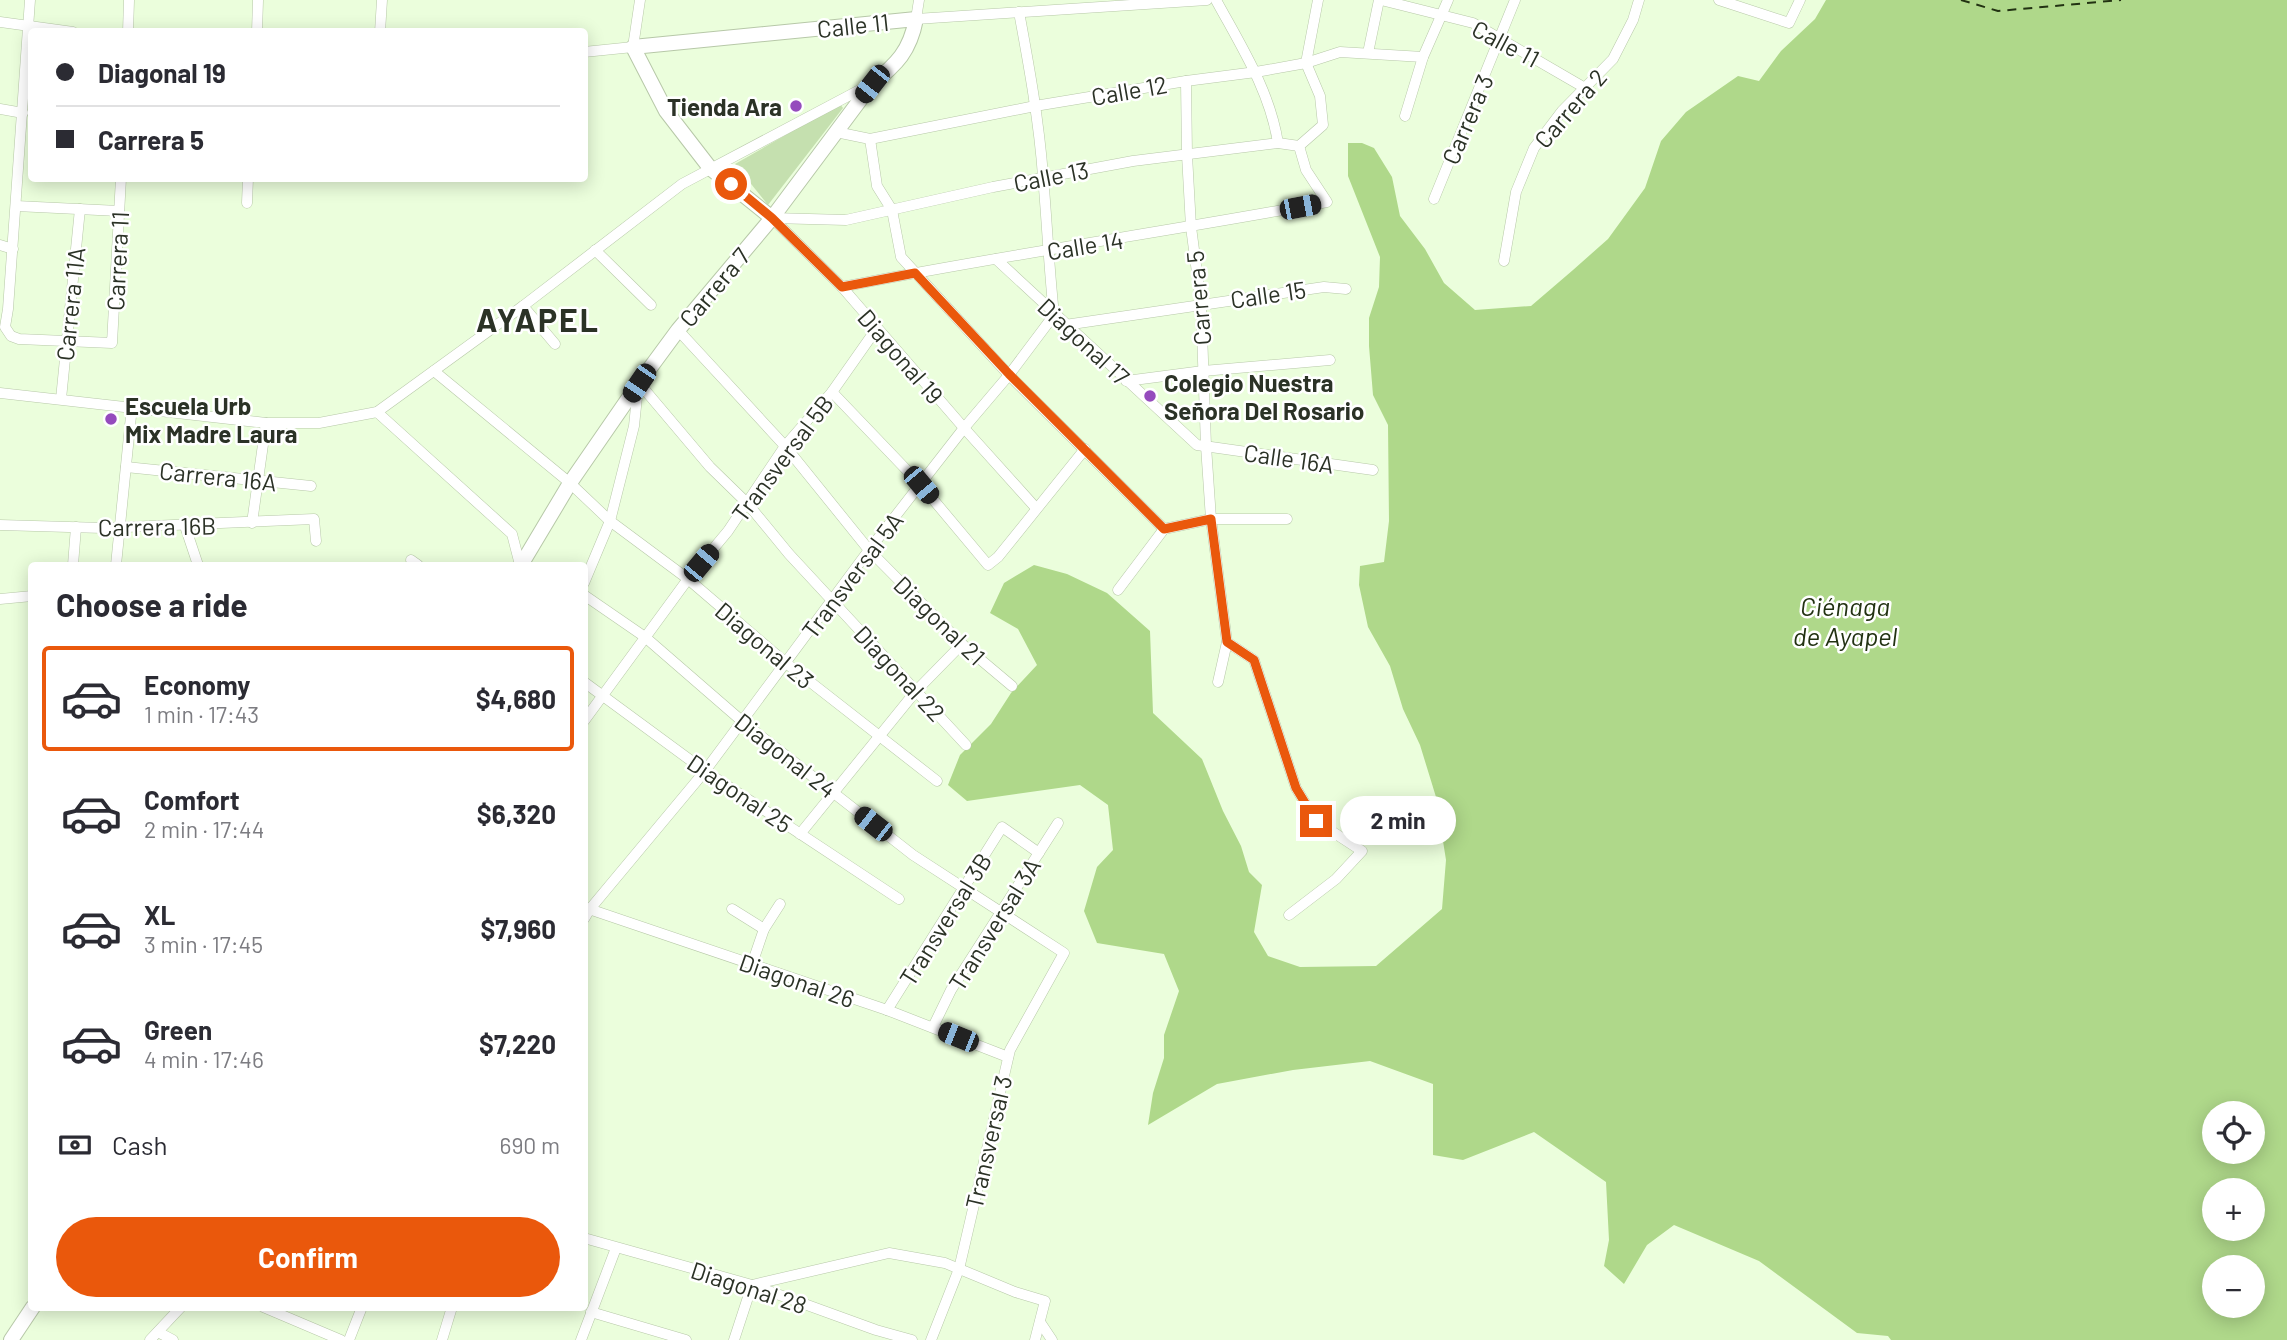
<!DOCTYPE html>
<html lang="en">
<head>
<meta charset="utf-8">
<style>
	:root { --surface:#fff; --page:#f2f2f3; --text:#2b2b33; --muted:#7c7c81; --line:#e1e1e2; --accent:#ea580c }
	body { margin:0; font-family:Barlow,sans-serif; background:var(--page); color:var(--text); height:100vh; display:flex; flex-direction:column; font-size:26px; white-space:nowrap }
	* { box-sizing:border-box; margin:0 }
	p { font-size:23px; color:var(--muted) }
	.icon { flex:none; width:38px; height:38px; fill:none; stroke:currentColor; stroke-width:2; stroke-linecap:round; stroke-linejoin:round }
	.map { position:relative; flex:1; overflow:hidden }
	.panel { position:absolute; left:28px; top:562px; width:560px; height:749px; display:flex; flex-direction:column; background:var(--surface); border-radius:7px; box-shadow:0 4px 18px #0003 }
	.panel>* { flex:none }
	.banner { position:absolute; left:28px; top:28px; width:560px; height:154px; border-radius:7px; box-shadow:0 4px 18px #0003; display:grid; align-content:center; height:154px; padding:0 28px; background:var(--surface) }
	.controls { position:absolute; left:2202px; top:1101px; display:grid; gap:14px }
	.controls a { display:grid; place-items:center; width:63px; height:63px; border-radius:50%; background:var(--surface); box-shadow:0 4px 18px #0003; font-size:35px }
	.end { position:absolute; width:32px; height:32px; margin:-16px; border:9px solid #ea580c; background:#fff; box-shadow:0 0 0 4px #fff }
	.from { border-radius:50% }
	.bubble { position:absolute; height:49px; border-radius:24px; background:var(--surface); box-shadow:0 4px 18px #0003; font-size:23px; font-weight:700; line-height:49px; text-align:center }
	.car { position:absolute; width:21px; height:42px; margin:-21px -10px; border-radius:9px; box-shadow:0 0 5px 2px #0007; background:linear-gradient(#222 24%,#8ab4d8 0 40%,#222 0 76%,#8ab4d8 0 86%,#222 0) }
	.banner b { display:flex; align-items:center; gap:24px; height:66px; font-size:26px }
	.banner b+b { border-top:2px solid var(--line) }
	.banner i { width:18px; height:18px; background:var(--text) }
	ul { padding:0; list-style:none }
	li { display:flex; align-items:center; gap:21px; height:105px; margin:0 14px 10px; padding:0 14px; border:4px solid transparent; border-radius:7px }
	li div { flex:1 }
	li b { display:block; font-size:26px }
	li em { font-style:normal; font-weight:700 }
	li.selected { border-color:var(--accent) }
	li>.icon { width:63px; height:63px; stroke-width:1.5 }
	h2 { padding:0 28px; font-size:32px; line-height:84px }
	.pay { display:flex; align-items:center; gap:18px; height:77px; padding:0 28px; font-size:26px }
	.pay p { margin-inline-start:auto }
	.cta { display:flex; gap:14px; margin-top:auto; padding:14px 28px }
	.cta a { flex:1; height:80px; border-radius:42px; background:var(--accent); color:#fff; font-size:28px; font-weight:700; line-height:80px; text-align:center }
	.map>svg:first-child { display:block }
	.green { fill:#c5e0af }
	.water { fill:#afd88a; fill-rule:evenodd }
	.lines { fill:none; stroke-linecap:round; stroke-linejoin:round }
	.ferry { stroke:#223212; stroke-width:2; stroke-dasharray:9 7; stroke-linecap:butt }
	.street-casing { stroke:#b7c8a8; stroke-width:11 }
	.secondary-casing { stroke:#b7c8a8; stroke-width:16 }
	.street { stroke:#fff; stroke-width:10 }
	.secondary { stroke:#fff; stroke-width:14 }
	.route { stroke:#ea580c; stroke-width:9 }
	.poi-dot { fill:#954bbd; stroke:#fff; stroke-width:2.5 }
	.labels { text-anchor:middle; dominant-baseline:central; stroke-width:5; stroke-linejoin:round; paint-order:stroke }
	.street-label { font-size:24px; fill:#2b3226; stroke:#fff }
	.poi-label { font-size:24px; font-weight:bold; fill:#2b3226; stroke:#fff; text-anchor:start }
	.water-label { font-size:26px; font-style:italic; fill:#223212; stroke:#fff }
	.district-label { font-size:32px; font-weight:bold; letter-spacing:2px; fill:#2b3226; stroke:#fff }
</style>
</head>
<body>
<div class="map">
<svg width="2287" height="1340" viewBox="0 0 2287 1340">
	<rect width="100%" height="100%" fill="#ebfedc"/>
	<polygon class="green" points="840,104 843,108 768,205 735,164"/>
	<path class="water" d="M1826,0H2287V1340H1891L1888,1336L1857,1333L1759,1261L1674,1225L1647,1245L1624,1284L1604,1266L1609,1240L1606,1182L1534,1132L1463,1160L1433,1155V1084L1370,1061L1293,1070L1217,1084L1148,1125L1153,1093L1164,1058V1035L1179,991L1164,954L1097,943L1084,911L1097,867L1113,850L1108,805L1080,785L967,801L948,785L960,755L991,724L1011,693L1037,665L1018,629L990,613L1004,583L1034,565L1067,574L1107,593L1150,631L1153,713L1202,759L1223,811L1241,846L1249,872L1262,885L1254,932L1268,956L1300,967L1376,966L1442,909L1446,860L1436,797L1420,745L1403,709L1390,666L1368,627L1359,585L1360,566L1384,562L1389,521L1388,425L1373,395L1369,346V318L1379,287L1380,257L1348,176V143H1362L1374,148L1392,177L1400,216L1425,249L1444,283L1475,310L1531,306L1573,270L1608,239L1645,188L1661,141L1686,112L1738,76L1759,81L1781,51L1815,19ZM2214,1113H2252V1152H2214ZM2214,1190H2252V1228H2214ZM2214,1267H2252V1306H2214Z"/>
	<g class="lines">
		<polyline class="ferry" points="1961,0 1998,11 2121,0"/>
		<defs>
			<g id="street">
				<polyline points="30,0 8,309 5,327 11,336 19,339 112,343 121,178"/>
				<polyline points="919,0 916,19 1207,0"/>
				<path d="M1216,0C1241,46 1270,91 1278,143"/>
				<polyline points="1381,0 1473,23 1585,88"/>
				<polyline points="1719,0 1789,23 1800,0"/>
				<polyline points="0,22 73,32"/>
				<polyline points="128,32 129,0"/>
				<polyline points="257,32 258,0"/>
				<polyline points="380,32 382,0"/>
				<polyline points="584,52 633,47 640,0"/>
				<polyline points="1368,53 1379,0"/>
				<polyline points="1186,81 1187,155 1191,227 1201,303 1206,446 1211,519 1227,642 1218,682"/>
				<polyline points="0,109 23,113"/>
				<polyline points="1405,116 1423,57 1448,0"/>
				<polyline points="836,132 870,139 1035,106 1186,81 1256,72 1306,63 1340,52 1423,57"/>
				<polyline points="870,139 877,186 892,210 901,257 1009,375 1164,529"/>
				<polyline points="1434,199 1515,0"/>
				<polyline points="247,203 248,178"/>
				<polyline points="16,206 119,211"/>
				<polyline points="772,218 846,220 993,187 1133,161 1278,143 1299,146 1323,125 1320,96 1306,63 1318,0"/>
				<polyline points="772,218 842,287 964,428 1036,508"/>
				<polyline points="0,245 13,249"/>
				<polyline points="595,250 651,305"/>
				<polyline points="996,259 1197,445 1373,470"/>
				<polyline points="1504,261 1516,192 1534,148 1562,111 1613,59 1633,20 1639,0"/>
				<path d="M842,287C1003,255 1166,232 1327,202L1306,170L1299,146"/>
				<polyline points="523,306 555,344"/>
				<polyline points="1065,325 1324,287 1346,289"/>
				<polyline points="678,330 785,446 869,550 962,644 1012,686"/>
				<polyline points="434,371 570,483 610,521 688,579 786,663 937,781"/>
				<polyline points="1126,381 1203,371 1330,360"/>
				<polyline points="639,383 710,467 747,503 789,554 966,745"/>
				<polyline points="832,392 921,485 988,565 998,557 1085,449"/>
				<polyline points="0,393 266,423 319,423 377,412 523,306 682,184 869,85"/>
				<polyline points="61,399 80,209"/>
				<polyline points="377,412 512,534 520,565"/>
				<polyline points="126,467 311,486"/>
				<polyline points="252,523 266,423"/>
				<polyline points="0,525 103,528 314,519 316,541"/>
				<polyline points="185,526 198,565"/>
				<polyline points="1164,529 1211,519 1287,519"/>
				<polyline points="411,560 418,565"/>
				<polyline points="73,565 76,527"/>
				<polyline points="116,565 132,406"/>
				<polyline points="584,583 610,521 634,426 638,387"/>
				<polyline points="1118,590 1164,529"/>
				<polyline points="584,595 645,637 743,722 913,855 1064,953 1010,1050 959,1269 931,1340"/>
				<polyline points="0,599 32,596"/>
				<polyline points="1227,642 1254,660 1296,788 1316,821 1362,851 1336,879 1289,915"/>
				<polyline points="584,682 705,771 899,899"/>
				<polyline points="584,721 688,579 728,531 785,446 832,392 877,328"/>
				<polyline points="800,834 916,691 962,644"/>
				<polyline points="586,908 887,1010 1008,1057"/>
				<polyline points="732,909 764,929"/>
				<path d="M584,919L590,909L705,771L869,550L964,428L1009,375L1054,315C1049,268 1047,222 1043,176C1039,121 1029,66 1019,12"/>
				<polyline points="752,964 764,929 780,904"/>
				<polyline points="887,1010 1002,827 1039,853"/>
				<polyline points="933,1027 951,990 1058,823"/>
				<polyline points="584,1238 752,1285 876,1330 912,1340"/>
				<polyline points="263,1307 341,1340"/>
				<polyline points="591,1312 686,1340"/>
				<polyline points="1040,1322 1052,1340"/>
				<polyline points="158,1332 173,1340"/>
				<polyline points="150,1340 181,1307"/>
				<polyline points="349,1340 362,1307"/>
				<polyline points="442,1340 452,1307"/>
				<polyline points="581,1340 616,1248"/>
				<polyline points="734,1340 752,1285 889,1253 945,1263 1015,1292 1045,1301 1035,1340"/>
			</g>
			<g id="secondary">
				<path d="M521,565L570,483L639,383L678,330L772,218L872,84C897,64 910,51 916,19L633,47L666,111L710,168L772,218"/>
				<polyline points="11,1340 33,1307"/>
			</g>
		</defs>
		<use href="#street" class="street-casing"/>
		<use href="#secondary" class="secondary-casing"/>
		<use href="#street" class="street"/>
		<use href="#secondary" class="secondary"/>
	</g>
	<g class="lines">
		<polyline class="route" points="731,184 772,218 842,287 915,273 1009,374 1164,529 1211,519 1227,642 1254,660 1296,788 1316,821"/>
	</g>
	<g class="poi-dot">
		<circle cx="796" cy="106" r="7"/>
		<circle cx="1150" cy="396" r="7"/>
		<circle cx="111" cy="419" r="7"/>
	</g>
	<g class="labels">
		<g class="street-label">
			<text transform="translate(853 25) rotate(-6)">Calle 11</text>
			<text transform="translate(1506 43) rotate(28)">Calle 11</text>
			<text transform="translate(1129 90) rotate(-10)">Calle 12</text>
			<text transform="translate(1570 108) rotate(-49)">Carrera 2</text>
			<text transform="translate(1467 119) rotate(-67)">Carrera 3</text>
			<text transform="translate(1051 176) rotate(-11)">Calle 13</text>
			<text transform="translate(1085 245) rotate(-9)">Calle 14</text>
			<text transform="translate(117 261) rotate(-87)">Carrera 11</text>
			<text transform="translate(714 287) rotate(-50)">Carrera 7</text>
			<text transform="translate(1268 294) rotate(-8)">Calle 15</text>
			<text transform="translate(1198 298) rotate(-95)">Carrera 5</text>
			<text transform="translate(70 304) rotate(-84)">Carrera 11A</text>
			<text transform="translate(1084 341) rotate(43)">Diagonal 17</text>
			<text transform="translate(901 356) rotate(49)">Diagonal 19</text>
			<text transform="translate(782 458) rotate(-53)">Transversal 5B</text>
			<text transform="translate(1289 458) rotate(8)">Calle 16A</text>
			<text transform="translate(218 476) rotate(6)">Carrera 16A</text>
			<text transform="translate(157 526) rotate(-1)">Carrera 16B</text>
			<text transform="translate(852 575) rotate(-53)">Transversal 5A</text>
			<text transform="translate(940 620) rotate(44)">Diagonal 21</text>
			<text transform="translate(765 645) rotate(40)">Diagonal 23</text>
			<text transform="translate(900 673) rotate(47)">Diagonal 22</text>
			<text transform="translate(786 755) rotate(38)">Diagonal 24</text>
			<text transform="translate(740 793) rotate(34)">Diagonal 25</text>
			<text transform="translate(945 919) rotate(-58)">Transversal 3B</text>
			<text transform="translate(994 924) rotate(-58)">Transversal 3A</text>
			<text transform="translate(797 980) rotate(19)">Diagonal 26</text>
			<text transform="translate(988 1142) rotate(-77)">Transversal 3</text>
			<text transform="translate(749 1287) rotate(18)">Diagonal 28</text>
		</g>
		<g class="poi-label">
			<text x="782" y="106" text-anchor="end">Tienda Ara</text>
			<text x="1164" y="382">Colegio Nuestra<tspan x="1164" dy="28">Señora Del Rosario</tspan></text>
			<text x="125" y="405">Escuela Urb<tspan x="125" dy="28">Mix Madre Laura</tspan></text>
		</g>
		<g class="water-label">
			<text x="1845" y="605">Ciénaga<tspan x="1845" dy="30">de Ayapel</tspan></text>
		</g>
		<g class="district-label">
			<text x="538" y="319">AYAPEL</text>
		</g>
	</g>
</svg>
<div class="controls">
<a><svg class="icon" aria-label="locate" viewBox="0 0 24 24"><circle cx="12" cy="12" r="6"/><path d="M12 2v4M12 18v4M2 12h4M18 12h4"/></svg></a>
<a>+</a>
<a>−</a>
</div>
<i class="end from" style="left:731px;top:184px"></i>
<i class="end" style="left:1316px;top:821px"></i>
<div class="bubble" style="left:1340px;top:796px;width:116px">2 min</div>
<i class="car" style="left:872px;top:84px;rotate:218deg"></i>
<i class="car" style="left:1300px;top:207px;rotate:79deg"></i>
<i class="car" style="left:639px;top:383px;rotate:214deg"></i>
<i class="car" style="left:921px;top:485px;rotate:140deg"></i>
<i class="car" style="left:701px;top:563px;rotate:40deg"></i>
<i class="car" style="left:873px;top:824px;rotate:308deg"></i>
<i class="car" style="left:958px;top:1037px;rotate:292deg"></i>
<div class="banner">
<b><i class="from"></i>Diagonal 19</b>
<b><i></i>Carrera 5</b>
</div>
<section class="panel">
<h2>Choose a ride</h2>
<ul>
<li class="selected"><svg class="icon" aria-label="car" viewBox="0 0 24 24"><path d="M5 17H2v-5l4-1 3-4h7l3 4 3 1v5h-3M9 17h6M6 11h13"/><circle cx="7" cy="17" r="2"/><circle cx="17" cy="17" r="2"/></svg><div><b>Economy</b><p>1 min · 17:43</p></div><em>$4,680</em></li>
<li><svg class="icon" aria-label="car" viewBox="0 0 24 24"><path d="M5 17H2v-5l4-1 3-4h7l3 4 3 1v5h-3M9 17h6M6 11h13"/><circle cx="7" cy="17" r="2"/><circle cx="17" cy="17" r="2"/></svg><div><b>Comfort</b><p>2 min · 17:44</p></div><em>$6,320</em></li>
<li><svg class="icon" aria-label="car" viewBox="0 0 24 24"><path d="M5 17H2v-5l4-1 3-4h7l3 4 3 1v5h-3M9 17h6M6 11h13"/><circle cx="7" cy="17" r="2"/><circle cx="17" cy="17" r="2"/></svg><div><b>XL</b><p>3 min · 17:45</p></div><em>$7,960</em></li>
<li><svg class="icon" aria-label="car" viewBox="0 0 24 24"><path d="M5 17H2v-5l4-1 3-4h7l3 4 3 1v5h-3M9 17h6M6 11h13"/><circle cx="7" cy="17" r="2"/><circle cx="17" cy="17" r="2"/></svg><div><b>Green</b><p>4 min · 17:46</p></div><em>$7,220</em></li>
</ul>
<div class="pay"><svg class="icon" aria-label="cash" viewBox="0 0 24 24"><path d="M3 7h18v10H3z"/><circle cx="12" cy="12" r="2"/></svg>Cash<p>690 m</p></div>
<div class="cta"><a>Confirm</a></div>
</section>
</div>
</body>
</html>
